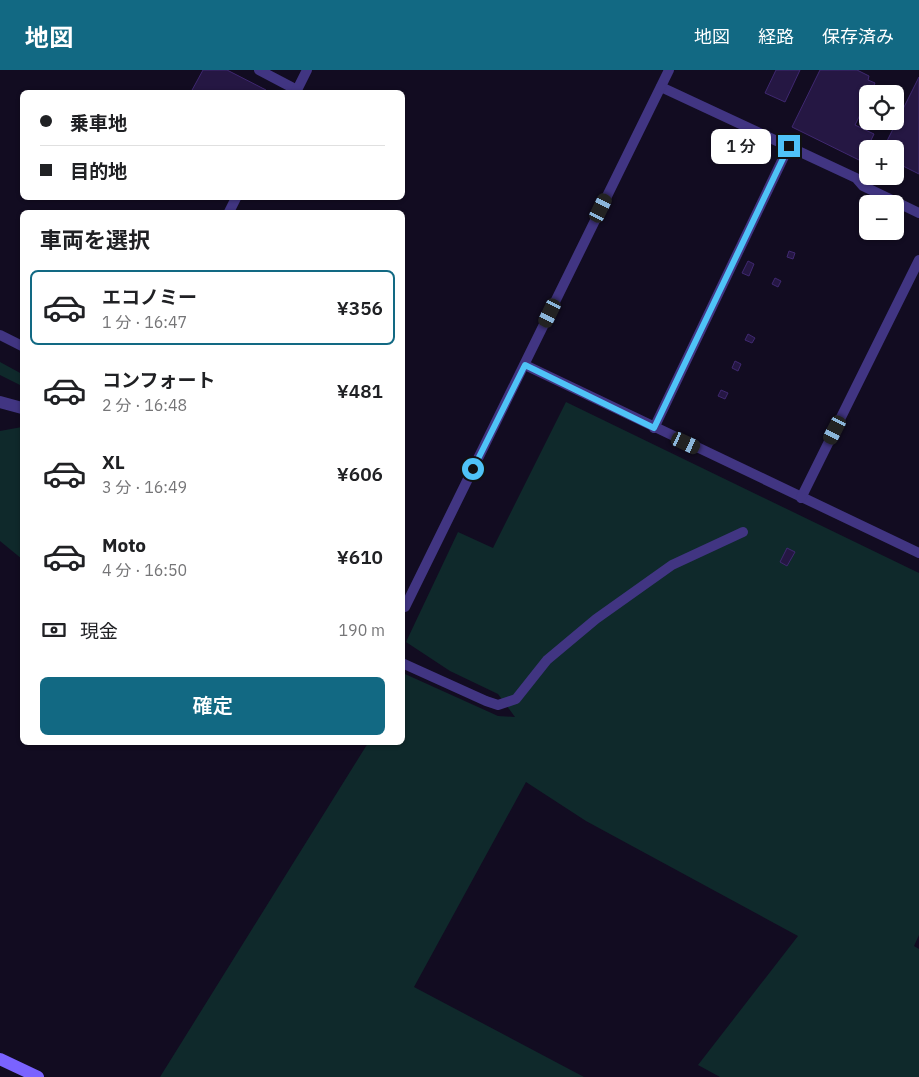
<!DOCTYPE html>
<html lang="ja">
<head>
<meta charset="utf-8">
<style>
	:root { --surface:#fff; --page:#f6f6f6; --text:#202124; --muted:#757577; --line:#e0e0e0; --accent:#126983 }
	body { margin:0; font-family:"IBM Plex Sans","Noto Sans JP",sans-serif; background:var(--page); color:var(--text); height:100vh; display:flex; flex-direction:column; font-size:19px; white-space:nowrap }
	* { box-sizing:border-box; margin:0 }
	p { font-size:16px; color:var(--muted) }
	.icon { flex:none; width:28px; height:28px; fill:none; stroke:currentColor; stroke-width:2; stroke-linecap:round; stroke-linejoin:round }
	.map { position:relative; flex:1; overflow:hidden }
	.sheet { position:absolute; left:20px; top:140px; width:385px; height:535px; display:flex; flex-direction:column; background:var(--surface); border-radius:8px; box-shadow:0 1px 4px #0004 }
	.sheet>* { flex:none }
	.hud { position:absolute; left:20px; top:20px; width:385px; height:110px; border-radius:8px; box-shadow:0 1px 4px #0004; display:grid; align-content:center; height:110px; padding:0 20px; background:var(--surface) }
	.fabs { position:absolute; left:859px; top:15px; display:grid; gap:10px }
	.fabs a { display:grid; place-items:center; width:45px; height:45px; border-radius:8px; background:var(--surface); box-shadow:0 1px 4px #0004; font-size:25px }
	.end { position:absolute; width:22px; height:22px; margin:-11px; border:6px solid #4fc3f7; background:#111; box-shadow:0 0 0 2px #111 }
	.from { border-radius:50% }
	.bubble { position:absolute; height:35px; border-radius:8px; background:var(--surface); box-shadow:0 1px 4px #0004; font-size:16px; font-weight:600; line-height:35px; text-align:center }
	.car { position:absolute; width:15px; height:30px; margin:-15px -8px; border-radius:6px; box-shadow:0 0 4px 1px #0007; background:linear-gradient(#222 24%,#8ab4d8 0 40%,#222 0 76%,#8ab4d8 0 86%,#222 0) }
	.hud b { display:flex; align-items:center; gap:18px; height:48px; font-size:19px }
	.hud b+b { border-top:1px solid var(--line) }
	.hud i { width:12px; height:12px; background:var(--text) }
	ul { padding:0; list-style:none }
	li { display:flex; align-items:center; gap:15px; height:75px; margin:0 10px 8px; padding:0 10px; border:2px solid transparent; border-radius:8px }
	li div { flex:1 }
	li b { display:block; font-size:19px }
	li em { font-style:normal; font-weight:600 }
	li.current { border-color:var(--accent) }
	li>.icon { width:45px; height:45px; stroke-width:1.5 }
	h2 { padding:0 20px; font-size:22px; line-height:60px }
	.pay { display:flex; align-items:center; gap:12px; height:55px; padding:0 20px; font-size:19px }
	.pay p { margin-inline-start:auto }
	.cta { display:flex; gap:10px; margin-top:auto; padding:10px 20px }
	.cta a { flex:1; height:58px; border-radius:8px; background:var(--accent); color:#fff; font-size:20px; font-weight:600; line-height:58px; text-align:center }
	header { display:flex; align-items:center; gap:30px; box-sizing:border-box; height:70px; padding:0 25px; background:var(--accent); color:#fff }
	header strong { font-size:24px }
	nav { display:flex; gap:28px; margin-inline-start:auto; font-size:18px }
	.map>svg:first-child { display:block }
	.green { fill:#0f292b }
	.building { fill:#251743; stroke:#3f2870 }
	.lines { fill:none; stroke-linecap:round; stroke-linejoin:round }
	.service { stroke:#413582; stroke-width:10 }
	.minor { stroke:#413582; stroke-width:12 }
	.secondary { stroke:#7a63ff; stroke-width:12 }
	.route { stroke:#4fc3f7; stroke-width:6 }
</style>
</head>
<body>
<header>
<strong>地図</strong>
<nav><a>地図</a><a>経路</a><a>保存済み</a></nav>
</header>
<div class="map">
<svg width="919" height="1007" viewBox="0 0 919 1007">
	<rect width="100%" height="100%" fill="#120c21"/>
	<g class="green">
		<polygon points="0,292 22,304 22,316 0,305"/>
		<polygon points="566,332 919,503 919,865 914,876 919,879 919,1007 720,1007 698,995 798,866 586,751 526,712 414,917 584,1007 160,1007 368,673 402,672 403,604 405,604 498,646 515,647 498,624 450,601 406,572 458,462 493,478"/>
		<polygon points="22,357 22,489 0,471 0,361"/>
	</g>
	<g class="building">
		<polygon points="203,0 227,0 266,20 264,22 191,22"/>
		<polygon points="776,0 800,0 785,32 765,23"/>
		<polygon points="820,0 857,0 869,6 868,10 875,13 870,24 868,24 868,29 855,55 874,64 861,91 792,57"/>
		<polygon points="919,7 919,104 895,92 895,79 883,79"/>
		<polygon points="743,69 751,73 745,85 737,81"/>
		<polygon points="789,181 795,183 793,189 787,187"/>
		<polygon points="748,191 754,194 749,206 742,203"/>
		<polygon points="775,208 781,211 778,217 772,214"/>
		<polygon points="748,264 755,268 752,273 745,270"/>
		<polygon points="735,291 741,294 738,301 732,298"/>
		<polygon points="721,320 728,323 725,329 718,326"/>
		<polygon points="787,478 795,482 787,496 780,492"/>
	</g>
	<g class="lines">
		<g class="service">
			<polyline points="259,0 297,20"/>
			<polyline points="661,17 856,108 863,116 919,143"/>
			<polyline points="296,22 307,0"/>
			<polyline points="229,142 236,128"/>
			<polyline points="0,265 22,276"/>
			<polyline points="525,295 919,483"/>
			<polyline points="654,358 789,76"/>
			<polyline points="801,428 919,190"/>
			<polyline points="402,536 405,537 669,0"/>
			<polyline points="402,593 486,631 498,635 516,629 547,590 596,549 672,495 743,462"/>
		</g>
		<polyline class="minor" points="0,332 22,338"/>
		<polyline class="secondary" points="0,989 38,1007"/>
	</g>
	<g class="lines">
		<polyline class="route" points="473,399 525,295 654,358 789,76"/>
	</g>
</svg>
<div class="fabs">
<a><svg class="icon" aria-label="locate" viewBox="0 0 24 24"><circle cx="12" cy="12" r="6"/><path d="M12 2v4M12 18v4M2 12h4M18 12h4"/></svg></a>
<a>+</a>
<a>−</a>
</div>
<i class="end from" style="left:473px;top:399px"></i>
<i class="end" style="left:789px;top:76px"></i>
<div class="bubble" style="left:711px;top:59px;width:60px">1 分</div>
<i class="car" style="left:601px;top:138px;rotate:26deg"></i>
<i class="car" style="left:550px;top:243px;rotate:206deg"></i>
<i class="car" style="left:835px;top:360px;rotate:207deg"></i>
<i class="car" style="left:686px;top:373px;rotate:115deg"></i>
<div class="hud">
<b><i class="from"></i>乗車地</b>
<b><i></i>目的地</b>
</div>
<section class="sheet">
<h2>車両を選択</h2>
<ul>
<li class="current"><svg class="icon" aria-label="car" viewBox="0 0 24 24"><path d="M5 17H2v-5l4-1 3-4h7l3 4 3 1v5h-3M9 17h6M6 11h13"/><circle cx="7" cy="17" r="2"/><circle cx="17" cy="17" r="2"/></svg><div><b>エコノミー</b><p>1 分 · 16:47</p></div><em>¥356</em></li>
<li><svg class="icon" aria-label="car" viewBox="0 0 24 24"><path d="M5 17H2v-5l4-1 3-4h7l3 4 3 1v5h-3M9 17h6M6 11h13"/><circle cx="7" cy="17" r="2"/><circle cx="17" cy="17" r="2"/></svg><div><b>コンフォート</b><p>2 分 · 16:48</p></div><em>¥481</em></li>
<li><svg class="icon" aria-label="car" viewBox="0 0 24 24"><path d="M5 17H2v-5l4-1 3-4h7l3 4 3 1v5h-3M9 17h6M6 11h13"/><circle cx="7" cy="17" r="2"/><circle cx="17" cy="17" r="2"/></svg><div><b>XL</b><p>3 分 · 16:49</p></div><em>¥606</em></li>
<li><svg class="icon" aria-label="car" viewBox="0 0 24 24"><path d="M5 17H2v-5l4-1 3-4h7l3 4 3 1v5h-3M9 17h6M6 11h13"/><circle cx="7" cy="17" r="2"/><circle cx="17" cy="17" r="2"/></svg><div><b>Moto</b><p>4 分 · 16:50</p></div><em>¥610</em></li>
</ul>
<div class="pay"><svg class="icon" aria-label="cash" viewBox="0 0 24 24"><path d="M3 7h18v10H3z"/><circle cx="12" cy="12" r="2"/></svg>現金<p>190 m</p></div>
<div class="cta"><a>確定</a></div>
</section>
</div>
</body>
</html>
